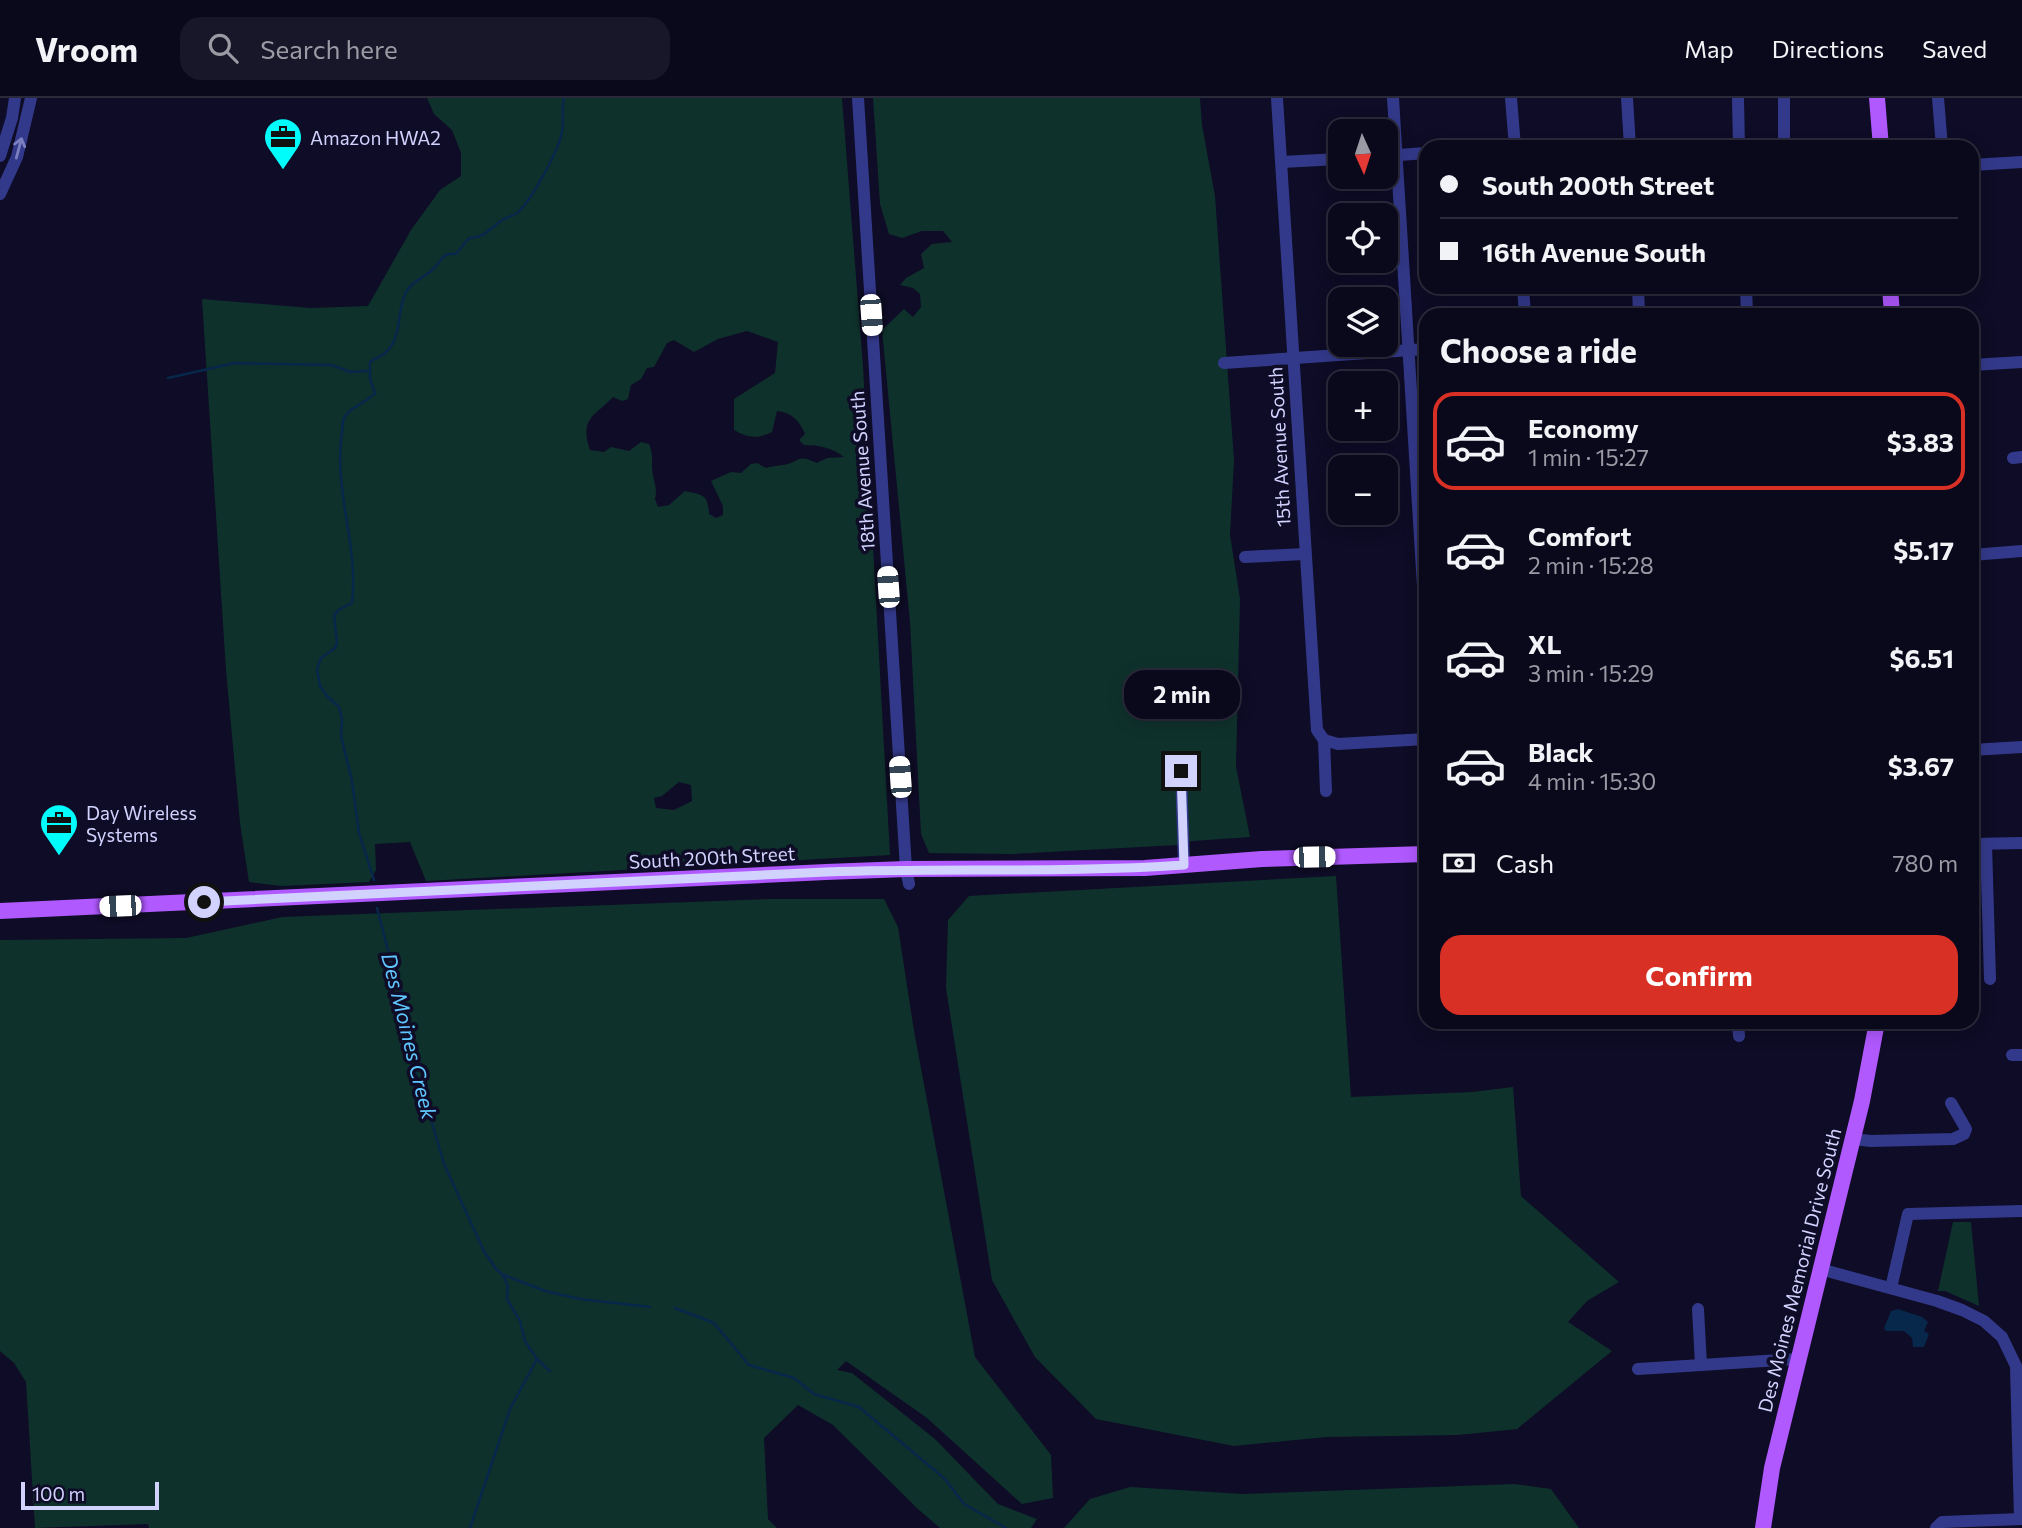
<!DOCTYPE html>
<html lang="en">
<head>
<meta charset="utf-8">
<style>
	:root { --surface:#0a091c; --page:#181729; --text:#f1f3f6; --muted:#999aa3; --line:#2a2a3b; --accent:#d93025 }
	body { margin:0; font-family:Commissioner,sans-serif; background:var(--page); color:var(--text); height:100vh; display:flex; flex-direction:column; font-size:26px; white-space:nowrap }
	* { box-sizing:border-box; margin:0 }
	p { font-size:23px; color:var(--muted) }
	.icon { flex:none; width:38px; height:38px; fill:none; stroke:currentColor; stroke-width:2; stroke-linecap:round; stroke-linejoin:round }
	.map { position:relative; flex:1; overflow:hidden }
	.drawer { position:absolute; left:1419px; top:210px; width:560px; height:721px; display:flex; flex-direction:column; background:var(--surface); border-radius:21px; box-shadow:0 4px 18px #0003,0 0 0 2px var(--line) }
	.drawer>* { flex:none }
	.hud { position:absolute; left:1419px; top:42px; width:560px; height:154px; border-radius:21px; box-shadow:0 4px 18px #0003,0 0 0 2px var(--line); display:grid; align-content:center; height:154px; padding:0 21px; background:var(--surface) }
	.needle { width:46px; rotate:177deg }
	.tools { position:absolute; left:1328px; top:21px; display:grid; gap:14px }
	.tools a { display:grid; place-items:center; width:70px; height:70px; border-radius:14px; background:var(--surface); box-shadow:0 4px 18px #0003,0 0 0 2px var(--line); font-size:35px }
	.scale { position:absolute; left:21px; bottom:18px; width:138px; box-sizing:border-box; padding-left:7px; border:4px solid #d2d2ff; border-top:0; font-size:19px; line-height:24px; white-space:nowrap; color:#d2d2ff; -webkit-text-stroke:5px #0e0c26; paint-order:stroke }
	.end { position:absolute; width:32px; height:32px; margin:-16px; border:9px solid #d2d2ff; background:#111; box-shadow:0 0 0 4px #111 }
	.from { border-radius:50% }
	.bubble { position:absolute; height:49px; border-radius:21px; background:var(--surface); box-shadow:0 4px 18px #0003,0 0 0 2px var(--line); font-size:23px; font-weight:700; line-height:49px; text-align:center }
	.car { position:absolute; width:21px; height:42px; margin:-21px -10px; border-radius:9px; box-shadow:0 0 5px 2px #0007; background:linear-gradient(#fff 24%,#345 0 40%,#fff 0 76%,#345 0 86%,#fff 0) }
	.hud b { display:flex; align-items:center; gap:24px; height:66px; font-size:26px }
	.hud b+b { border-top:2px solid var(--line) }
	.hud i { width:18px; height:18px; background:var(--text) }
	ul { padding:0; list-style:none }
	li { display:flex; align-items:center; gap:21px; height:98px; margin:0 14px 10px; padding:0 7px; border:4px solid transparent; border-radius:21px }
	li div { flex:1 }
	li b { display:block; font-size:26px }
	li em { font-style:normal; font-weight:700 }
	li.selected { border-color:var(--accent) }
	li>.icon { width:63px; height:63px; stroke-width:1.5 }
	h2 { padding:0 21px; font-size:32px; line-height:84px }
	.pay { display:flex; align-items:center; gap:18px; height:77px; padding:0 21px; font-size:26px }
	.pay p { margin-inline-start:auto }
	.button { display:flex; gap:14px; margin-top:auto; padding:14px 21px }
	.button a { flex:1; height:80px; border-radius:21px; background:var(--accent); color:#fff; font-size:28px; font-weight:700; line-height:80px; text-align:center }
	header { display:flex; align-items:center; gap:42px; box-sizing:border-box; height:98px; padding:0 35px; background:var(--surface); border-bottom:2px solid var(--line) }
	header strong { font-size:33px }
	nav { display:flex; gap:38px; margin-inline-start:auto; font-size:24px }
	.search { width:490px; height:63px; background:var(--page); display:flex; align-items:center; gap:18px; box-sizing:border-box; padding:0 24px; border-radius:21px; color:var(--muted); font-size:26px }
	.map>svg:first-child { display:block }
	.green { fill:#0f312c; fill-rule:evenodd }
	.water { fill:#07274b }
	.lines { fill:none; stroke-linecap:round; stroke-linejoin:round }
	.stream { stroke:#07274b; stroke-width:2.5 }
	.minor { stroke:#33398a; stroke-width:12 }
	.major { stroke:#b059ff; stroke-width:16 }
	.oneway { stroke:#7b7ebf }
	.route { stroke:#d2d2ff; stroke-width:9 }
	.labels { text-anchor:middle; dominant-baseline:central; stroke-width:7; stroke-linejoin:round; paint-order:stroke }
	.poi-label { font-size:19px; fill:#d2d2ff; stroke:#0e0c26; text-anchor:start }
	.street-label { font-size:19px; fill:#d2d2ff; stroke:#0e0c26 }
	.water-label { font-size:21px; font-style:italic; fill:#60c6ff; stroke:#0e0c26 }
</style>
</head>
<body>
<header>
<strong>Vroom</strong>
<div class="search"><svg class="icon" aria-label="search" viewBox="0 0 24 24"><circle cx="10" cy="10" r="6"/><path d="M15 15l6 6"/></svg>Search here</div>
<nav><a>Map</a><a>Directions</a><a>Saved</a></nav>
</header>
<div class="map">
<svg width="2022" height="1430" viewBox="0 0 2022 1430">
	<rect width="100%" height="100%" fill="#0e0c26"/>
	<g class="green">
		<path d="M427,0H842L863,268L890,757L426,783L410,744L375,746L376,772L369,784L281,788L249,784L240,725L226,572L202,201L310,210L368,208L411,132L440,92L461,78V55L452,32L434,16ZM747,233L778,244L775,275L734,301V332C748,340 757,341 772,334L777,313C791,314 800,323 805,336L799,342L804,347C819,347 833,350 844,359L827,360L817,365C796,355 801,364 783,367C777,368 772,368 766,370L757,365L751,366L741,375L731,374L711,383L723,408V417L716,420L709,416C708,396 703,397 685,393L669,407L658,409L655,401C658,389 653,383 652,370C652,361 653,356 649,346L641,344L629,353L611,349L604,354L590,352C579,320 595,318 613,299L622,303L628,301L631,287L641,281L647,270L654,269L667,245L674,242L694,254L718,241ZM679,684L691,687L692,703L674,712L656,710L654,700L662,698Z"/>
		<polygon points="873,0 1200,0 1202,27 1215,98 1234,362 1230,437 1240,501 1236,669 1250,739 1179,744 1178,747 1013,756 929,755 921,736 910,524 882,232 904,211 913,219 921,209 920,196 913,190 900,187 906,180 924,170 921,156 932,146 952,144 943,133 922,133 902,140 889,136 880,106"/>
		<polygon points="1336,778 1351,999 1472,994 1513,989 1521,1098 1619,1184 1587,1203 1568,1224 1612,1253 1517,1331 1458,1337 1326,1339 1234,1348 1096,1321 1035,1259 992,1182 946,890 948,822 969,798"/>
		<polygon points="770,801 884,801 898,829 914,933 975,1259 1051,1357 1053,1400 1022,1406 927,1320 846,1263 837,1272 852,1275 935,1341 998,1406 1037,1421 1031,1430 940,1430 919,1412 833,1327 798,1307 764,1340 768,1421 777,1430 149,1430 148,1426 35,1430 26,1284 14,1265 0,1253 0,842 186,840 282,819"/>
		<polygon points="1953,1124 1971,1124 1979,1208 1945,1193 1938,1193"/>
		<polygon points="1514,1386 1551,1391 1579,1430 1064,1430 1090,1401 1130,1389 1243,1396"/>
	</g>
	<polygon class="water" points="1898,1211 1922,1219 1928,1224 1924,1233 1929,1236 1924,1249 1913,1249 1912,1240 1904,1233 1886,1233 1884,1230 1891,1213"/>
	<g class="lines">
		<g class="stream">
			<polyline points="168,280 235,265 332,267 350,274 368,273"/>
			<path d="M374,782L359,735L352,683L341,638L342,621L339,609L327,598L320,588L317,571L321,560L335,550L337,545L334,517L340,511L352,505C359,447 333,392 342,334C343,330 342,326 343,323C347,309 366,306 375,295L370,281V264C375,260 384,258 388,252C402,237 397,211 406,194C412,183 422,181 431,173C442,165 440,154 456,156L469,140C484,140 491,130 502,122C507,119 513,118 517,115C530,105 557,55 561,38C565,25 561,13 564,0"/>
			<polyline points="377,810 393,871 402,893 406,942 413,969 423,994 444,1066 484,1153 496,1171 503,1177 508,1188 507,1201 520,1223 525,1243 537,1261 550,1273"/>
			<polyline points="504,1177 545,1193 580,1201 650,1209"/>
			<polyline points="675,1210 714,1225 749,1267 794,1280 814,1296 859,1309 945,1381 964,1406 1006,1430"/>
			<polyline points="470,1430 510,1311 537,1261"/>
		</g>
		<g class="minor">
			<polyline points="858,0 906,771 909,786"/>
			<polyline points="1277,0 1317,632 1324,642 1326,693"/>
			<polyline points="1393,0 1426,537"/>
			<polyline points="1511,0 1515,49"/>
			<polyline points="1627,0 1630,49"/>
			<polyline points="1738,0 1739,49"/>
			<polyline points="1938,0 1942,49"/>
			<polyline points="1784,49 1784,0"/>
			<polyline points="0,58 12,20 15,0"/>
			<polyline points="1386,58 1426,55"/>
			<polyline points="1281,64 1340,61"/>
			<polyline points="1972,67 2022,64"/>
			<polyline points="0,96 17,59 31,0"/>
			<polyline points="1523,189 1525,217"/>
			<polyline points="1638,189 1639,217"/>
			<polyline points="1746,189 1747,217"/>
			<polyline points="1224,265 1426,251"/>
			<polyline points="1972,267 2022,264"/>
			<polyline points="2013,360 2022,359"/>
			<polyline points="1972,457 2022,453"/>
			<polyline points="1245,459 1304,456"/>
			<polyline points="1324,642 1338,646 1426,641"/>
			<polyline points="1972,652 2022,649"/>
			<polyline points="1181,673 1184,767"/>
			<polyline points="1972,746 2022,745"/>
			<polyline points="1986,746 1990,881"/>
			<polyline points="1738,924 1739,938"/>
			<polyline points="2012,957 2022,957"/>
			<polyline points="1852,1041 1871,1043 1953,1041 1964,1036 1966,1031 1951,1005"/>
			<polyline points="1820,1171 1937,1203 1962,1212 1984,1223 2002,1239 2016,1268 2020,1421"/>
			<polyline points="1891,1190 1908,1116 2022,1113"/>
			<polyline points="1698,1211 1701,1267"/>
			<polyline points="1638,1271 1797,1261"/>
			<polyline points="1936,1430 1942,1424 2022,1421"/>
		</g>
		<g class="major">
			<polyline points="1877,0 1881,49"/>
			<polyline points="1890,189 1892,217"/>
			<polyline points="0,813 826,774 906,771 1145,770 1262,761 1426,756"/>
			<polyline points="1763,1430 1772,1370 1862,1003 1877,924"/>
		</g>
	</g>
	<defs><path id="oneway-shaft" d="M-6 0H5M1.5-3L5.5 0L1.5 3" fill="none" stroke-width="1.6" stroke-linecap="round" stroke-linejoin="round" transform="scale(1.75)"/></defs>
	<use class="oneway" href="#oneway-shaft" transform="translate(19 50) rotate(-75)"/>
	<g class="lines">
		<path class="route" d="M204,804L826,774C945,770 1065,775 1184,767L1181,673"/>
	</g>
	<defs>
		<symbol id="office-pin" viewBox="-11 -11 22 30"><path d="M0 17L-7.5 6A9.5 9.5 0 1 1 7.5 6Z" fill="#00fdfc" stroke="#0e0c26"/><path d="M-6-3h4V-5.5h4V-3h4V5H-6ZM-1-4.5V-3h2v-1.5ZM-6 0V1H6V0Z" fill="#111"/></symbol>
	</defs>
	<g fill-rule="evenodd">
		<use href="#office-pin" x="261" y="17" width="44" height="60"/>
		<use href="#office-pin" x="37" y="703" width="44" height="60"/>
	</g>
	<g class="labels">
		<g class="poi-label">
			<text x="310" y="39">Amazon HWA2</text>
			<text x="86" y="714">Day Wireless<tspan x="86" dy="22">Systems</tspan></text>
		</g>
		<g class="street-label">
			<text transform="translate(1279 349) rotate(-93)">15th Avenue South</text>
			<text transform="translate(862 373) rotate(-94)">18th Avenue South</text>
			<text transform="translate(712 759) rotate(-3)">South 200th Street</text>
			<text transform="translate(1799 1172) rotate(-76)">Des Moines Memorial Drive South</text>
		</g>
		<g class="water-label">
			<text transform="translate(410 938) rotate(76)">Des Moines Creek</text>
		</g>
	</g>
</svg>
<div class="tools">
<a><svg class="needle" viewBox="-14 -14 28 28"><path d="M0-13l5 13h-10z" fill="#e53935"/><path d="M0 13l5-13h-10z" fill="#999aa3"/></svg></a>
<a><svg class="icon" aria-label="locate" viewBox="0 0 24 24"><circle cx="12" cy="12" r="6"/><path d="M12 2v4M12 18v4M2 12h4M18 12h4"/></svg></a>
<a><svg class="icon" aria-label="layers" viewBox="0 0 24 24"><path d="M12 4l9 5-9 5-9-5zM3 14l9 5 9-5"/></svg></a>
<a>+</a>
<a>−</a>
</div>
<div class="scale">100 m</div>
<i class="end from" style="left:204px;top:804px"></i>
<i class="end" style="left:1181px;top:673px"></i>
<div class="bubble" style="left:1124px;top:572px;width:116px">2 min</div>
<i class="car" style="left:871px;top:217px;rotate:176deg"></i>
<i class="car" style="left:888px;top:489px;rotate:356deg"></i>
<i class="car" style="left:900px;top:679px;rotate:356deg"></i>
<i class="car" style="left:1314px;top:759px;rotate:89deg"></i>
<i class="car" style="left:120px;top:808px;rotate:268deg"></i>
<div class="hud">
<b><i class="from"></i>South 200th Street</b>
<b><i></i>16th Avenue South</b>
</div>
<section class="drawer">
<h2>Choose a ride</h2>
<ul>
<li class="selected"><svg class="icon" aria-label="car" viewBox="0 0 24 24"><path d="M5 17H2v-5l4-1 3-4h7l3 4 3 1v5h-3M9 17h6M6 11h13"/><circle cx="7" cy="17" r="2"/><circle cx="17" cy="17" r="2"/></svg><div><b>Economy</b><p>1 min · 15:27</p></div><em>$3.83</em></li>
<li><svg class="icon" aria-label="car" viewBox="0 0 24 24"><path d="M5 17H2v-5l4-1 3-4h7l3 4 3 1v5h-3M9 17h6M6 11h13"/><circle cx="7" cy="17" r="2"/><circle cx="17" cy="17" r="2"/></svg><div><b>Comfort</b><p>2 min · 15:28</p></div><em>$5.17</em></li>
<li><svg class="icon" aria-label="car" viewBox="0 0 24 24"><path d="M5 17H2v-5l4-1 3-4h7l3 4 3 1v5h-3M9 17h6M6 11h13"/><circle cx="7" cy="17" r="2"/><circle cx="17" cy="17" r="2"/></svg><div><b>XL</b><p>3 min · 15:29</p></div><em>$6.51</em></li>
<li><svg class="icon" aria-label="car" viewBox="0 0 24 24"><path d="M5 17H2v-5l4-1 3-4h7l3 4 3 1v5h-3M9 17h6M6 11h13"/><circle cx="7" cy="17" r="2"/><circle cx="17" cy="17" r="2"/></svg><div><b>Black</b><p>4 min · 15:30</p></div><em>$3.67</em></li>
</ul>
<div class="pay"><svg class="icon" aria-label="cash" viewBox="0 0 24 24"><path d="M3 7h18v10H3z"/><circle cx="12" cy="12" r="2"/></svg>Cash<p>780 m</p></div>
<div class="button"><a>Confirm</a></div>
</section>
</div>
</body>
</html>
